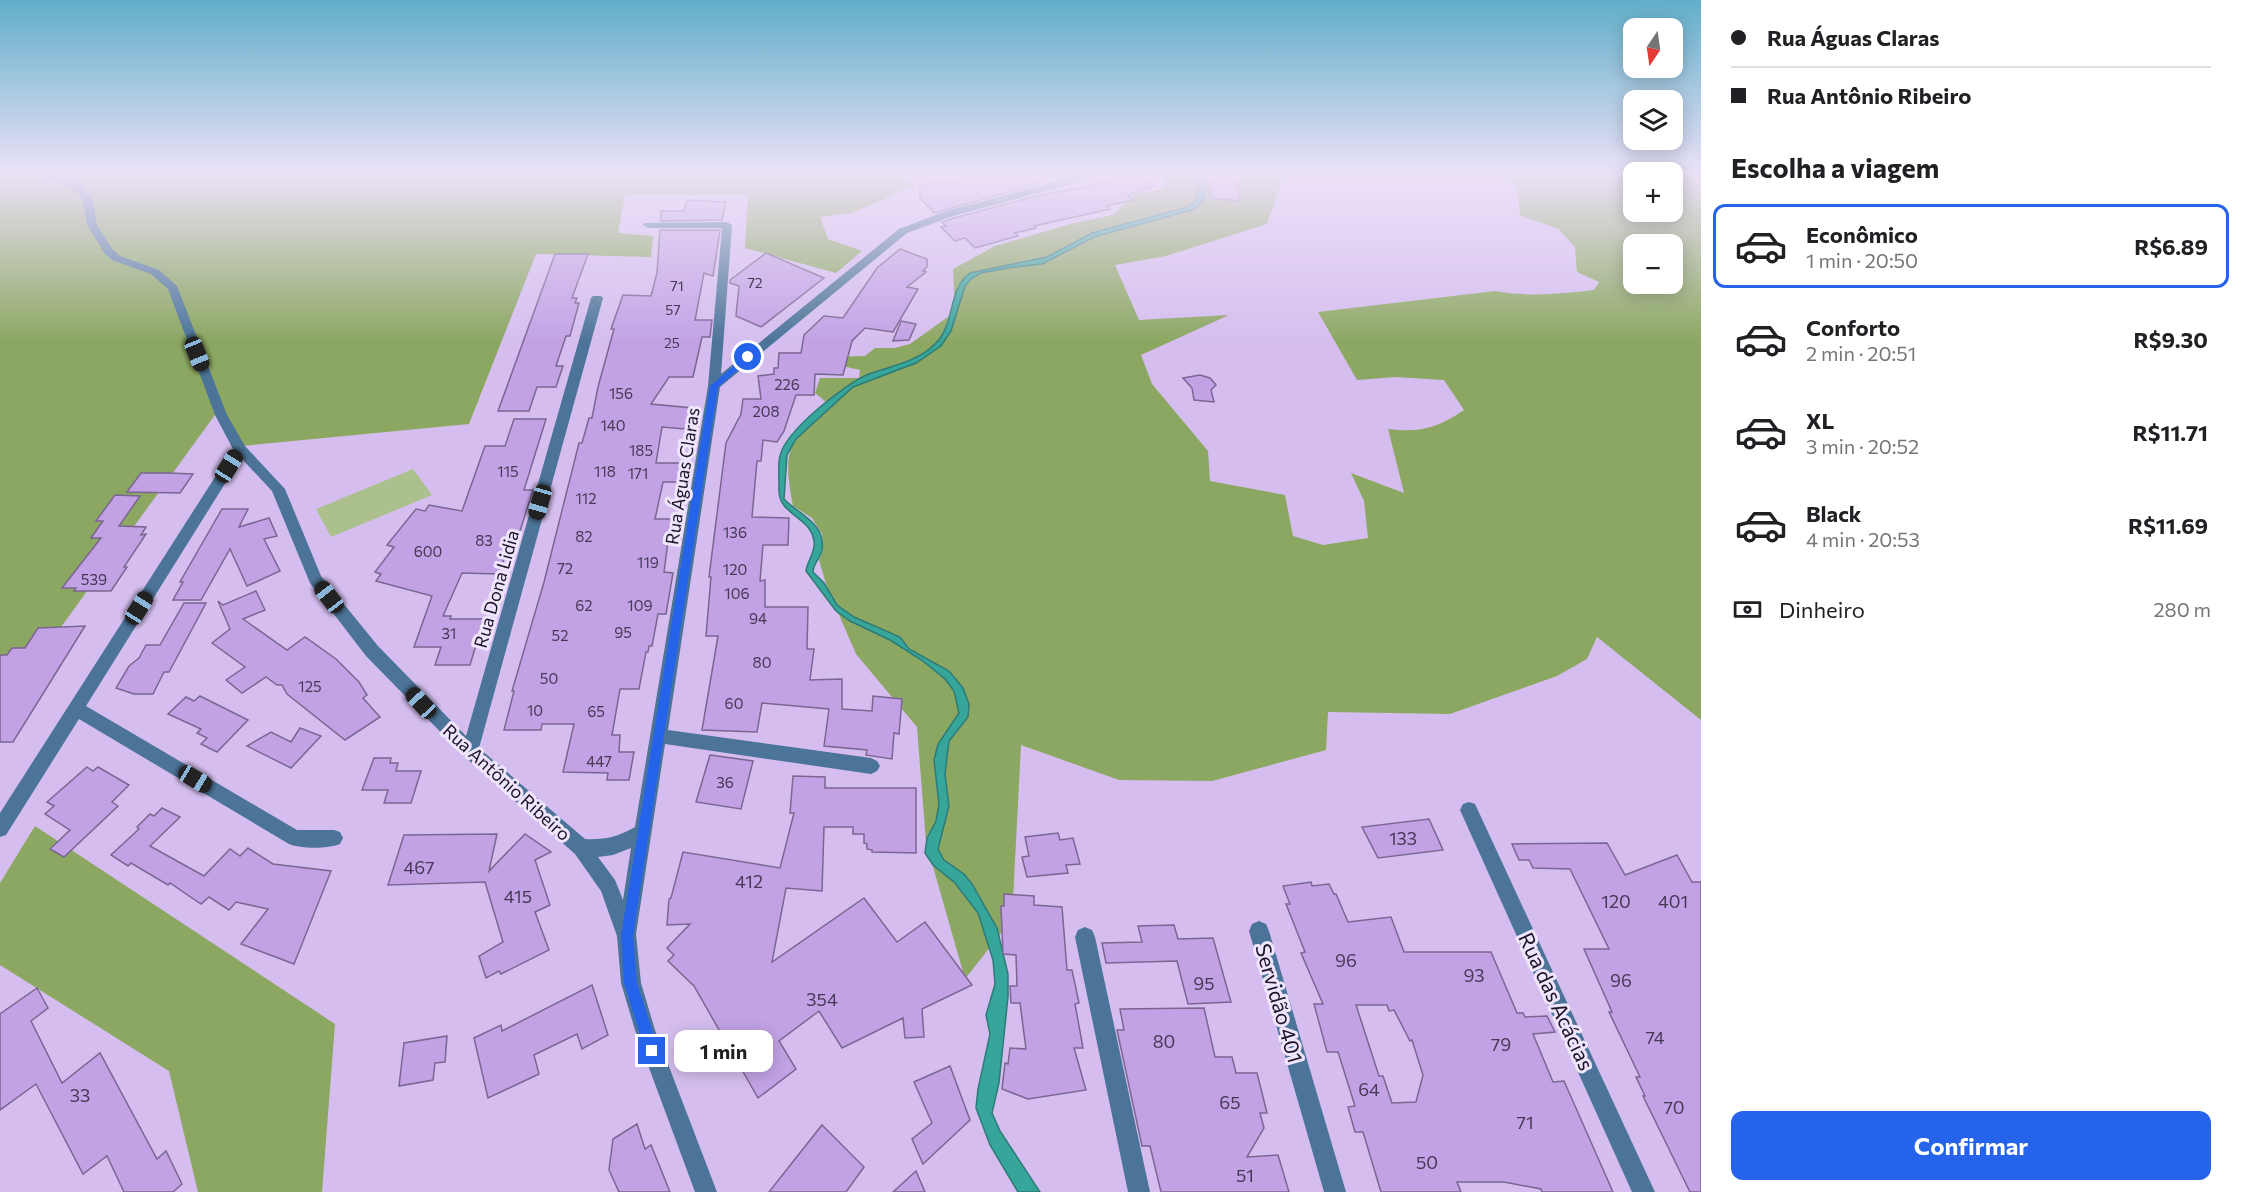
<!DOCTYPE html>
<html lang="pt">
<head>
<meta charset="utf-8">
<style>
	:root { --surface:#fff; --page:#f6f6f6; --text:#202124; --muted:#757577; --line:#e0e0e0; --accent:#2563eb }
	body { margin:0; font-family:Commissioner,sans-serif; background:var(--page); color:var(--text); height:100vh; display:flex; flex-direction:column; font-size:22px; white-space:nowrap }
	* { box-sizing:border-box; margin:0 }
	p { font-size:20px; color:var(--muted) }
	.icon { flex:none; width:33px; height:33px; fill:none; stroke:currentColor; stroke-width:2; stroke-linecap:round; stroke-linejoin:round }
	.map { position:relative; flex:1; overflow:hidden }
	.panel { display:flex; flex-direction:column; background:var(--surface); width:540px }
	.panel>* { flex:none }
	.top-card { display:grid; align-content:center; height:132px; padding:0 30px; background:var(--surface) }
	.needle { width:39px; rotate:193deg }
	.controls { position:absolute; left:1623px; top:18px; display:grid; gap:12px }
	.controls a { display:grid; place-items:center; width:60px; height:60px; border-radius:12px; background:var(--surface); box-shadow:0 3px 15px #0003; font-size:30px }
	.end { position:absolute; width:27px; height:27px; margin:-14px; border:8px solid #2563eb; background:#fff; box-shadow:0 0 0 3px #fff }
	.from { border-radius:50% }
	.bubble { position:absolute; height:42px; border-radius:12px; background:var(--surface); box-shadow:0 3px 15px #0003; font-size:20px; font-weight:700; line-height:42px; text-align:center }
	.car { position:absolute; width:18px; height:36px; margin:-18px -9px; border-radius:8px; box-shadow:0 0 4px 2px #0007; background:linear-gradient(#222 24%,#8ab4d8 0 40%,#222 0 76%,#8ab4d8 0 86%,#222 0) }
	.top-card b { display:flex; align-items:center; gap:21px; height:57px; font-size:22px }
	.top-card b+b { border-top:2px solid var(--line) }
	.top-card i { width:15px; height:15px; background:var(--text) }
	ul { padding:0; list-style:none }
	li { display:flex; align-items:center; gap:18px; height:84px; margin:0 12px 9px; padding:0 18px; border:3px solid transparent; border-radius:12px }
	li div { flex:1 }
	li b { display:block; font-size:22px }
	li em { font-style:normal; font-weight:700 }
	li.on { border-color:var(--accent) }
	li>.icon { width:54px; height:54px; stroke-width:1.5 }
	h2 { padding:0 30px; font-size:27px; line-height:72px }
	.pay { display:flex; align-items:center; gap:15px; height:66px; padding:0 30px; font-size:22px }
	.pay p { margin-inline-start:auto }
	.cta { display:flex; gap:12px; margin-top:auto; padding:12px 30px }
	.cta a { flex:1; height:69px; border-radius:12px; background:var(--accent); color:#fff; font-size:24px; font-weight:700; line-height:69px; text-align:center }
	main { display:flex; flex:1; min-height:0 }
	.map>svg:first-child { display:block }
	.green { fill:#abc08d }
	.forest { fill:#8ca762; fill-rule:evenodd }
	.water { fill:#36a59a; stroke:#2e7a77; stroke-width:1.5 }
	.building { fill:#c2a2e5; stroke:#7b6692; stroke-width:1.5; fill-rule:evenodd }
	.lines { fill:none; stroke-linecap:round; stroke-linejoin:round }
	.minor { fill:#4c7498; fill-rule:evenodd }
	.route { fill:#2563eb }
	.labels { text-anchor:middle; dominant-baseline:central; stroke-width:6; stroke-linejoin:round; paint-order:stroke }
	.far-number-label { font-size:14px; fill:#463855 }
	.number-label { font-size:15px; fill:#463855 }
	.street-label { font-size:18px; fill:#1c1425; stroke:#f0e5fe }
	.near-number-label { font-size:18px; fill:#463855 }
	.near-street-label { font-size:21px; fill:#1c1425; stroke:#f0e5fe }
</style>
</head>
<body>
<main>
<div class="map">
<svg width="1701" height="1192" viewBox="0 0 1701 1192">
	<rect width="100%" height="100%" fill="#d5beef"/>
	<polygon class="green" points="413,469 432,495 331,537 316,509"/>
	<g class="forest">
		<polygon points="0,175 909,175 913,186 852,213 820,217 828,239 862,251 836,273 745,248 748,195 625,195 618,233 653,236 651,257 536,254 469,424 242,446 220,408 0,711"/>
		<path d="M1169,175L1283,177L1267,224L1166,256L1115,265L1139,320L1229,315L1141,355L1152,384L1208,451L1210,481L1285,495L1293,536L1323,545L1368,538L1364,501L1351,473L1404,493L1388,429C1421,433 1437,428 1464,410L1444,380L1395,377L1357,380L1318,312L1495,291C1528,297 1560,294 1594,290L1599,282L1577,272L1575,247L1558,229L1520,215L1518,188L1502,175H1633L1634,212H1672L1673,175H1701V720L1597,637L1587,659L1557,676L1450,714L1328,712L1326,750L1212,781L1119,780L1021,745L1012,919L965,979L926,842L917,727L856,654L827,587L819,560L823,551L822,534L812,518L793,506C790,490 785,464 791,449C797,433 819,418 831,406L815,393L820,378H859L860,370L842,366L830,357L865,356L875,348H895L910,344L955,312L953,269L995,246L1074,223L1113,215L1133,195L1163,189L1164,177ZM1634,244H1672V284H1634Z"/>
		<polygon points="35,826 335,1024 322,1192 198,1192 169,1071 0,965 0,883"/>
	</g>
	<path class="water" d="M1199,175H1205C1208,191 1206,202 1192,210L1094,237L1042,264L1008,268L981,273L972,278L965,286L951,331L941,346L916,363L853,387L796,439L787,455L784,499C799,515 826,523 822,550C821,558 813,563 813,572L824,583L837,605L854,617L900,637L909,649L949,671L963,688L969,704L968,717L949,741L945,774L949,806L938,849L944,860L964,874L972,884L997,928L1008,974V997L999,1083L992,1113L1000,1131L1040,1192H1018L990,1145L976,1108L978,1089L990,1034L986,1015L995,984L993,960L978,913L955,883L933,865L925,853L927,838L936,821L939,805L934,760L938,744L959,713L954,691L945,679L923,661L890,640L850,621L836,611L806,571C807,561 816,552 814,541C810,515 777,516 779,487C779,479 778,462 780,456C785,431 846,383 869,374C891,366 917,362 935,344C956,324 947,290 970,273L1047,257L1092,233L1188,207C1199,199 1200,188 1199,175Z"/>
	<g class="building">
		<polygon points="960,175 1044,175 1041,183 934,213 920,198 920,186 963,179"/>
		<polygon points="1123,175 1138,175 1154,186 1127,195 1133,200 1106,206 1110,209 1034,226 1036,228 1015,233 1018,236 975,248 965,238 955,241 941,227 946,226 942,222 954,218 1036,196 1102,184 1100,183"/>
		<polygon points="1210,175 1237,175 1239,201 1211,198"/>
		<polygon points="687,200 726,202 722,220 661,221 661,211 684,211"/>
		<polygon points="660,230 720,230 713,276 704,273 695,320 712,320 710,337 702,337 693,377 669,377 651,404 693,408 685,429 662,427 656,463 682,463 678,482 663,482 655,519 671,519 664,572 673,573 666,614 658,614 652,646 649,646 648,652 646,652 639,689 620,689 612,735 620,735 619,752 634,752 629,780 607,780 608,773 563,772 574,724 542,724 541,730 504,730 514,691 512,691 544,582 579,443 582,443 589,418 592,418 598,387 614,329 611,329 623,295 651,296 657,273"/>
		<polygon points="900,249 927,259 927,267 923,271 926,272 907,287 918,289 893,332 865,328 852,341 843,375 815,374 814,395 796,395 784,431 777,442 763,440 761,461 757,461 752,517 789,518 788,545 763,545 760,581 765,580 765,607 808,607 807,649 814,649 810,680 842,679 842,709 872,711 873,696 902,699 899,734 894,733 892,759 866,755 867,750 824,746 829,709 762,703 757,732 702,730 718,636 706,636 711,577 709,577 726,443 741,414 743,399 761,399 758,376 774,374 774,368 778,368 779,353 801,353 804,335 824,316 843,318 877,268"/>
		<polygon points="766,253 824,278 761,327 736,316 739,286 730,283 730,280"/>
		<polygon points="555,254 588,254 572,298 577,298 575,303 579,303 570,336 566,336 556,366 563,366 556,387 537,387 529,411 498,411"/>
		<polygon points="901,321 916,324 909,340 893,341"/>
		<polygon points="1200,375 1210,378 1216,385 1211,390 1214,402 1194,400 1192,388 1183,378"/>
		<polygon points="514,419 546,419 524,490 533,490 520,531 513,531 499,574 462,573 443,616 451,616 450,619 484,619 470,665 435,665 441,647 414,647 432,596 376,581 381,574 375,572 394,547 387,545 416,509 425,511 429,505 462,511 485,446 505,446"/>
		<polygon points="141,473 168,473 193,474 180,493 127,492"/>
		<polygon points="115,495 140,496 119,526 146,527 141,535 146,534 124,567 127,567 111,591 74,591 76,588 62,588 101,538 91,538 103,521 96,521"/>
		<polygon points="222,509 248,509 239,527 269,518 277,536 264,539 280,571 247,586 230,549 201,600 173,600 183,582 180,582"/>
		<polygon points="256,591 265,610 243,619 287,650 305,637 336,659 359,682 367,695 363,698 380,717 345,740 287,694 282,685 277,685 266,677 242,693 226,680 245,667 212,643 230,629 218,601 223,605"/>
		<polygon points="184,603 206,603 169,672 164,672 153,694 134,694 116,688 129,666 139,658 146,645 160,645"/>
		<polygon points="85,626 13,742 0,742 0,655 7,655 12,648 25,648 38,628"/>
		<polygon points="200,696 248,720 217,752 201,744 207,738 197,733 201,729 168,714 186,697 194,701"/>
		<polygon points="300,728 321,736 291,768 247,746 271,732 291,742"/>
		<polygon points="710,755 753,761 741,809 696,802"/>
		<polygon points="374,758 391,758 390,763 398,763 396,771 421,771 411,803 384,803 388,790 362,790"/>
		<polygon points="87,767 93,771 98,767 129,785 112,802 118,806 64,857 50,849 70,830 45,814 54,806 47,802"/>
		<polygon points="793,776 825,777 825,788 916,788 916,853 872,852 872,850 867,849 867,844 864,843 864,834 853,834 853,827 824,827 822,891 786,888 772,962 864,898 897,942 925,922 972,985 922,1009 924,1037 905,1038 903,1018 842,1048 819,1011 779,1041 796,1069 758,1098 694,986 668,961 674,955 667,948 690,924 667,925 669,899 671,898 683,852 780,868 794,813 790,813"/>
		<polygon points="162,808 180,817 150,846 204,876 230,849 240,856 248,848 273,864 331,871 294,964 241,944 268,909 236,902 229,910 209,897 201,904 170,883 168,885 131,863 128,866 111,855 139,829 137,827 150,814 154,816"/>
		<polygon points="1429,819 1443,850 1378,858 1362,827"/>
		<polygon points="1058,833 1060,840 1073,838 1080,864 1066,865 1068,873 1027,877 1022,857 1029,856 1025,837"/>
		<polygon points="497,834 489,871 525,834 551,852 535,860 550,905 535,912 549,950 501,974 499,971 486,978 479,956 503,942 485,882 388,885 404,835"/>
		<polygon points="1607,843 1625,875 1677,855 1692,882 1701,882 1701,1192 1690,1192 1643,1096 1645,1096 1636,1077 1640,1077 1609,1012 1612,1012 1584,949 1609,949 1570,869 1533,868 1529,860 1519,860 1512,844"/>
		<path d="M1311,882L1312,886L1329,884L1334,894H1336L1348,922L1391,917L1404,952H1491L1517,1013H1523L1525,1017L1547,1016L1555,1032L1533,1034L1553,1082L1564,1081L1613,1192H1542L1541,1189L1504,1182H1457L1461,1192H1381L1363,1132H1355L1348,1107L1355,1106L1338,1052H1327L1314,1004H1323L1301,953L1305,952L1286,904H1290L1283,886ZM1356,1005H1387L1389,1011L1394,1010L1410,1041L1412,1040L1423,1075L1416,1102L1392,1103L1383,1076H1379Z"/>
		<polygon points="1004,894 1034,896 1034,905 1062,907 1067,970 1072,970 1079,1003 1075,1004 1083,1048 1074,1048 1086,1090 1028,1099 1002,1089 1005,1063 1008,1064 1010,1048 1026,1049 1020,1003 1011,1003 1010,986 1017,986 1016,955 1003,954 1001,906 1004,906"/>
		<polygon points="1174,925 1178,939 1213,938 1231,1002 1188,1004 1177,961 1106,963 1102,943 1142,942 1138,926"/>
		<polygon points="592,985 608,1035 582,1049 577,1034 534,1055 539,1074 488,1098 474,1038 501,1025 502,1031"/>
		<polygon points="37,988 48,1008 31,1021 62,1083 100,1053 157,1159 166,1151 182,1184 173,1192 124,1192 107,1156 83,1174 36,1084 0,1110 0,1014"/>
		<polygon points="1204,1008 1215,1057 1232,1057 1236,1073 1257,1073 1267,1113 1260,1113 1264,1128 1247,1157 1278,1155 1289,1192 1161,1192 1150,1146 1142,1146 1117,1030 1124,1030 1120,1009"/>
		<polygon points="447,1036 445,1062 435,1063 433,1080 399,1086 404,1043"/>
		<polygon points="950,1066 970,1120 923,1164 912,1139 932,1123 914,1082"/>
		<polygon points="637,1124 645,1149 651,1145 670,1192 619,1192 609,1170 613,1139"/>
		<polygon points="822,1125 864,1167 846,1192 769,1192"/>
		<polygon points="916,1171 925,1192 893,1192"/>
	</g>
	<g class="lines">
		<g class="minor">
			<path d="M39,175H63L80,185L92,197L97,225L113,250L120,256L159,270L177,286L227,415L245,446L285,489L321,576L378,646L466,736L591,298L593,296H601L603,298L479,748L585,839C604,840 618,837 635,827L708,386L722,228H648L643,225L644,223L727,222L732,225L721,374L899,229L946,211L1081,175H1097L1072,184L953,216L907,233L720,387L668,730L871,758L877,761L880,766L877,771L871,774L665,744L636,934L641,983L655,1030L717,1192H695L635,1030L621,983L617,936L601,891L575,854L464,756L366,656L310,583L272,491L241,458L86,706L297,830H334L340,832L343,838L340,844C327,849 302,849 289,844L79,719L6,835L0,837V813L233,449L215,415L168,289L151,274L112,260L105,254L87,225L82,198L74,189L57,180ZM631,848L623,900L615,880L598,857L613,855Z"/>
			<polygon points="1469,802 1475,804 1655,1192 1632,1192 1460,810 1463,804"/>
			<polygon points="1259,921 1266,924 1269,931 1346,1192 1324,1192 1249,931 1252,924"/>
			<polygon points="1085,927 1092,930 1095,937 1150,1192 1128,1192 1075,937 1078,930"/>
		</g>
	</g>
	<linearGradient id="sky" x2="0" y2="1"><stop stop-color="#61aec9"/><stop offset="0.51" stop-color="#ece2f8"/><stop offset="1" stop-color="#ece2f8" stop-opacity="0"/></linearGradient>
	<rect width="1701" height="342" fill="url(#sky)"/>
	<polygon class="route" points="746,356 752,357 718,387 633,936 637,983 659,1051 657,1056 652,1058 647,1056 645,1051 624,983 621,936 710,386"/>
	<g class="labels">
		<g class="far-number-label">
			<text x="755" y="282">72</text>
			<text x="677" y="285">71</text>
			<text x="673" y="309">57</text>
			<text x="672" y="342">25</text>
		</g>
		<g class="number-label">
			<text x="787" y="384">226</text>
			<text x="621" y="393">156</text>
			<text x="766" y="411">208</text>
			<text x="613" y="425">140</text>
			<text x="641" y="450">185</text>
			<text x="508" y="471">115</text>
			<text x="605" y="471">118</text>
			<text x="638" y="473">171</text>
			<text x="586" y="498">112</text>
			<text x="735" y="532">136</text>
			<text x="584" y="536">82</text>
			<text x="484" y="540">83</text>
			<text x="428" y="551">600</text>
			<text x="648" y="562">119</text>
			<text x="565" y="568">72</text>
			<text x="735" y="569">120</text>
			<text x="94" y="579">539</text>
			<text x="737" y="593">106</text>
			<text x="584" y="605">62</text>
			<text x="640" y="605">109</text>
			<text x="758" y="618">94</text>
			<text x="623" y="632">95</text>
			<text x="449" y="633">31</text>
			<text x="560" y="635">52</text>
			<text x="762" y="662">80</text>
			<text x="549" y="678">50</text>
			<text x="310" y="686">125</text>
			<text x="734" y="703">60</text>
			<text x="535" y="710">10</text>
			<text x="596" y="711">65</text>
			<text x="599" y="761">447</text>
			<text x="725" y="782">36</text>
		</g>
		<g class="street-label">
			<text transform="translate(682 476) rotate(-81)">Rua Águas Claras</text>
			<text transform="translate(496 589) rotate(-74)">Rua Dona Lidia</text>
			<text transform="translate(507 782) rotate(42)">Rua Antônio Ribeiro</text>
		</g>
		<g class="near-number-label">
			<text x="1403" y="838">133</text>
			<text x="419" y="867">467</text>
			<text x="749" y="881">412</text>
			<text x="518" y="896">415</text>
			<text x="1616" y="901">120</text>
			<text x="1673" y="901">401</text>
			<text x="1346" y="960">96</text>
			<text x="1474" y="975">93</text>
			<text x="1621" y="980">96</text>
			<text x="1204" y="983">95</text>
			<text x="822" y="999">354</text>
			<text x="1655" y="1037">74</text>
			<text x="1164" y="1041">80</text>
			<text x="1501" y="1044">79</text>
			<text x="1369" y="1089">64</text>
			<text x="80" y="1095">33</text>
			<text x="1230" y="1102">65</text>
			<text x="1674" y="1107">70</text>
			<text x="1525" y="1122">71</text>
			<text x="1427" y="1162">50</text>
			<text x="1245" y="1175">51</text>
		</g>
		<g class="near-street-label">
			<text transform="translate(1557 1001) rotate(65)">Rua das Acácias</text>
			<text transform="translate(1280 1003) rotate(74)">Servidão 401</text>
		</g>
	</g>
</svg>
<div class="controls">
<a><svg class="needle" viewBox="-14 -14 28 28"><path d="M0-13l5 13h-10z" fill="#e53935"/><path d="M0 13l5-13h-10z" fill="#757577"/></svg></a>
<a><svg class="icon" aria-label="layers" viewBox="0 0 24 24"><path d="M12 4l9 5-9 5-9-5zM3 14l9 5 9-5"/></svg></a>
<a>+</a>
<a>−</a>
</div>
<i class="end from" style="left:748px;top:357px"></i>
<i class="end" style="left:652px;top:1051px"></i>
<div class="bubble" style="left:674px;top:1030px;width:99px">1 min</div>
<i class="car" style="left:197px;top:354px;rotate:158deg"></i>
<i class="car" style="left:229px;top:466px;rotate:32deg"></i>
<i class="car" style="left:540px;top:502px;rotate:196deg"></i>
<i class="car" style="left:329px;top:597px;rotate:322deg"></i>
<i class="car" style="left:139px;top:608px;rotate:32deg"></i>
<i class="car" style="left:421px;top:703px;rotate:317deg"></i>
<i class="car" style="left:195px;top:779px;rotate:121deg"></i>
</div>
<section class="panel">
<div class="top-card">
<b><i class="from"></i>Rua Águas Claras</b>
<b><i></i>Rua Antônio Ribeiro</b>
</div>
<h2>Escolha a viagem</h2>
<ul>
<li class="on"><svg class="icon" aria-label="car" viewBox="0 0 24 24"><path d="M5 17H2v-5l4-1 3-4h7l3 4 3 1v5h-3M9 17h6M6 11h13"/><circle cx="7" cy="17" r="2"/><circle cx="17" cy="17" r="2"/></svg><div><b>Econômico</b><p>1 min · 20:50</p></div><em>R$6.89</em></li>
<li><svg class="icon" aria-label="car" viewBox="0 0 24 24"><path d="M5 17H2v-5l4-1 3-4h7l3 4 3 1v5h-3M9 17h6M6 11h13"/><circle cx="7" cy="17" r="2"/><circle cx="17" cy="17" r="2"/></svg><div><b>Conforto</b><p>2 min · 20:51</p></div><em>R$9.30</em></li>
<li><svg class="icon" aria-label="car" viewBox="0 0 24 24"><path d="M5 17H2v-5l4-1 3-4h7l3 4 3 1v5h-3M9 17h6M6 11h13"/><circle cx="7" cy="17" r="2"/><circle cx="17" cy="17" r="2"/></svg><div><b>XL</b><p>3 min · 20:52</p></div><em>R$11.71</em></li>
<li><svg class="icon" aria-label="car" viewBox="0 0 24 24"><path d="M5 17H2v-5l4-1 3-4h7l3 4 3 1v5h-3M9 17h6M6 11h13"/><circle cx="7" cy="17" r="2"/><circle cx="17" cy="17" r="2"/></svg><div><b>Black</b><p>4 min · 20:53</p></div><em>R$11.69</em></li>
</ul>
<div class="pay"><svg class="icon" aria-label="cash" viewBox="0 0 24 24"><path d="M3 7h18v10H3z"/><circle cx="12" cy="12" r="2"/></svg>Dinheiro<p>280 m</p></div>
<div class="cta"><a>Confirmar</a></div>
</section>
</main>
</body>
</html>
